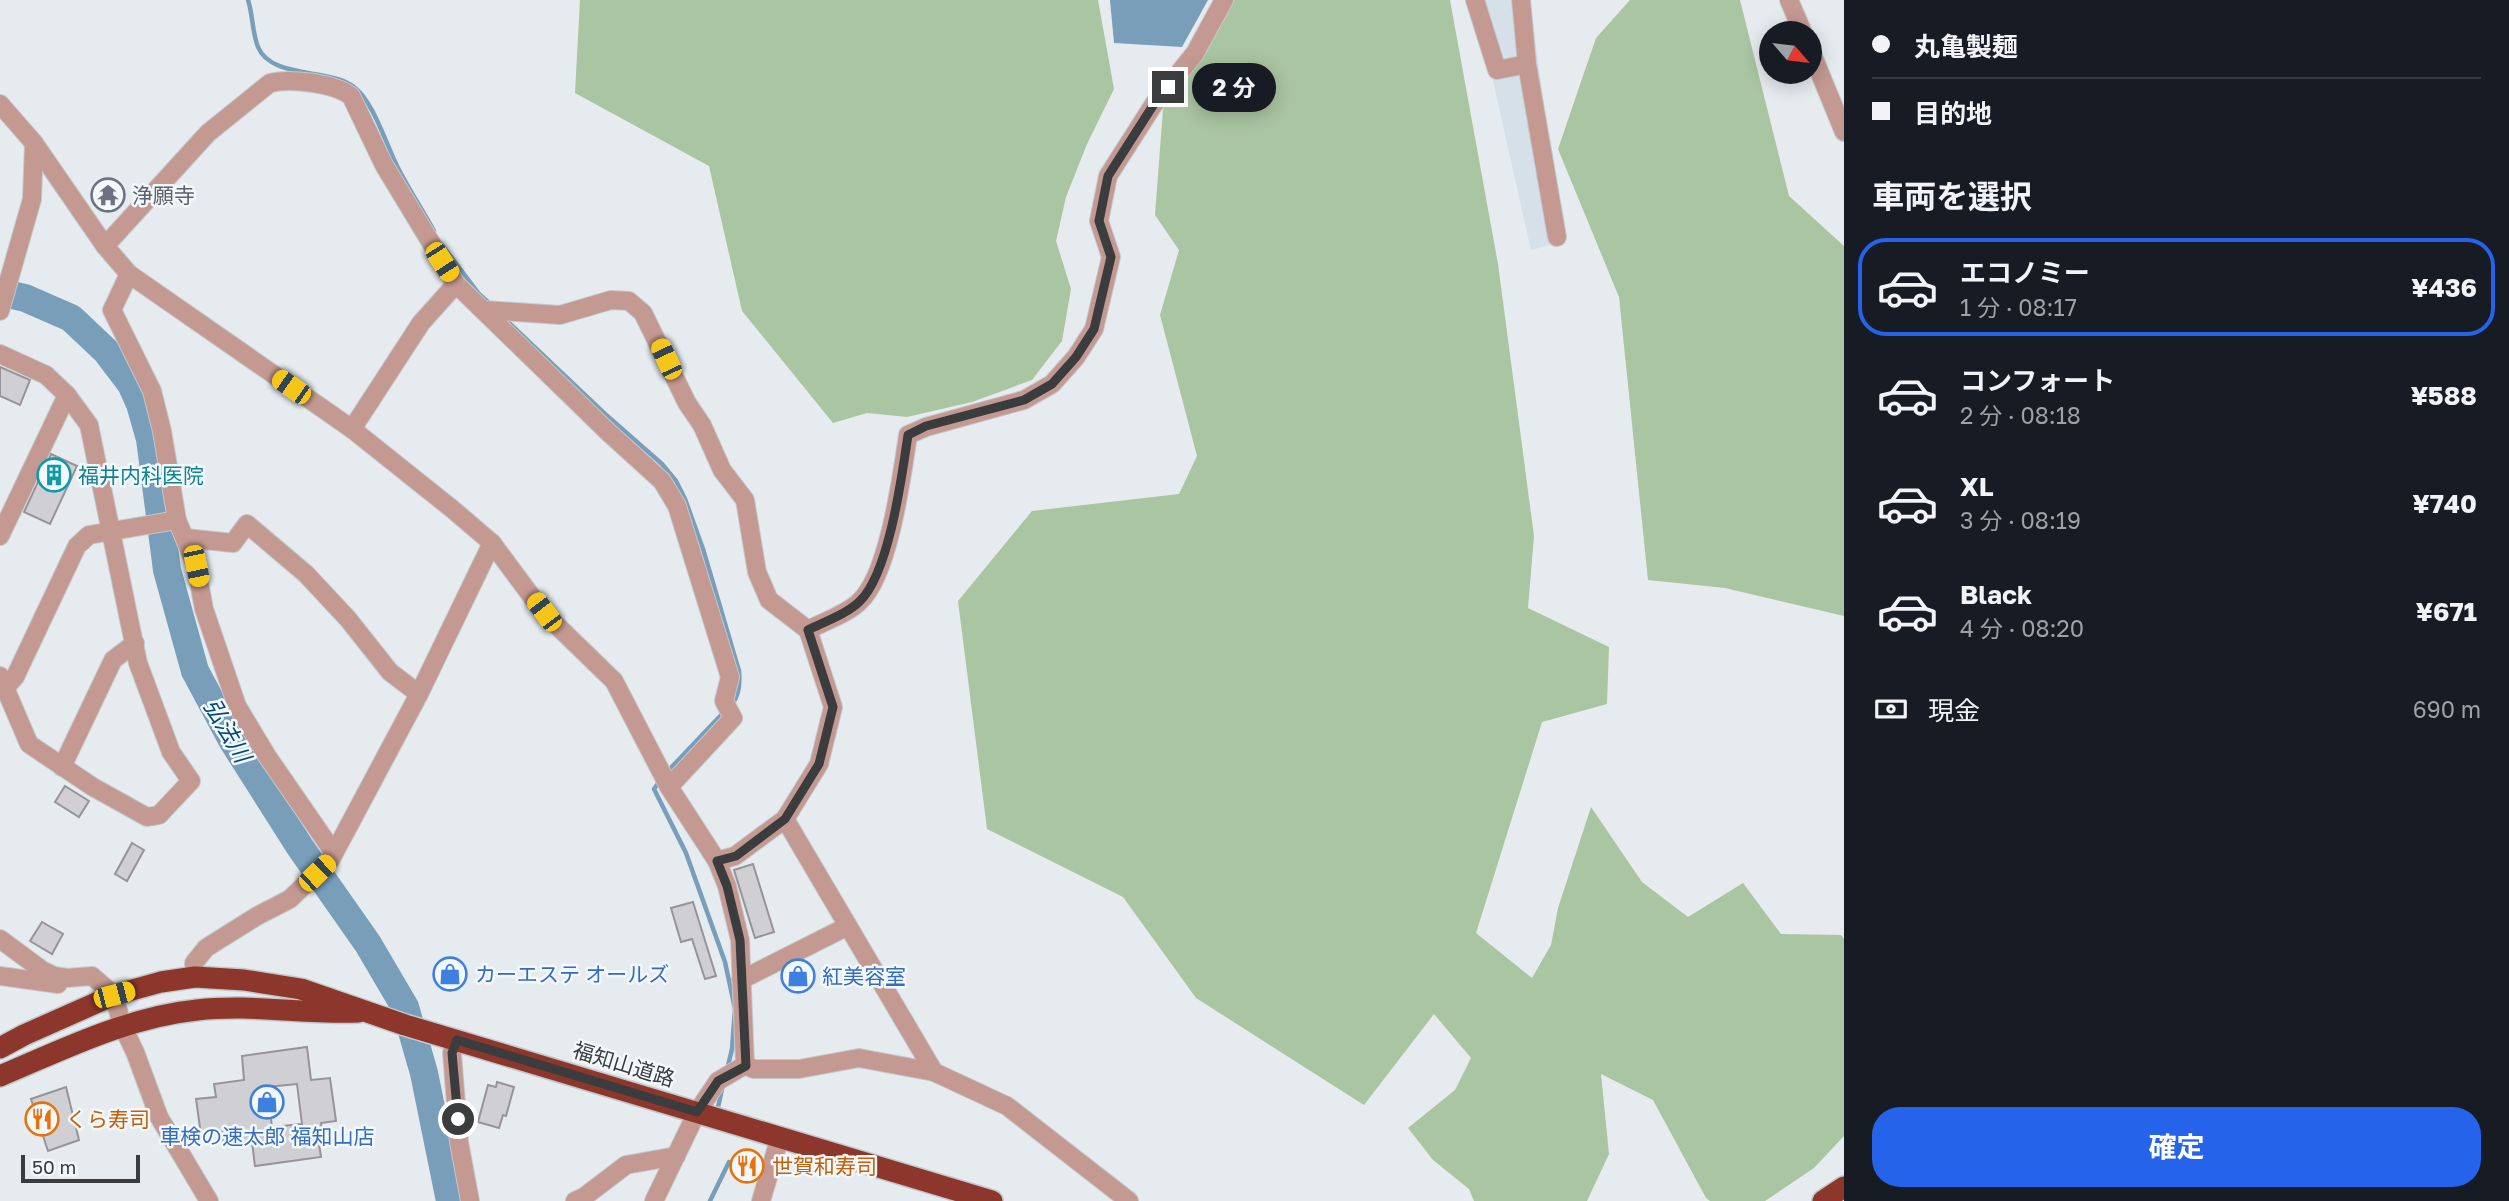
<!DOCTYPE html>
<html lang="ja">
<head>
<meta charset="utf-8">
<style>
	:root { --surface:#171b24; --page:#20242c; --text:#f1f3f6; --muted:#9ea1a6; --line:#363941; --accent:#2563eb }
	body { margin:0; font-family:"Golos Text","Noto Sans JP",sans-serif; background:var(--page); color:var(--text); height:100vh; display:flex; flex-direction:column; font-size:26px; white-space:nowrap }
	* { box-sizing:border-box; margin:0 }
	p { font-size:23px; color:var(--muted) }
	.icon { flex:none; width:38px; height:38px; fill:none; stroke:currentColor; stroke-width:2; stroke-linecap:round; stroke-linejoin:round }
	.map { position:relative; flex:1; overflow:hidden }
	.details { display:flex; flex-direction:column; background:var(--surface); width:665px }
	.details>* { flex:none }
	.hud { display:grid; align-content:center; height:154px; padding:0 28px; background:var(--surface) }
	.needle { width:46px; rotate:118deg }
	.fabs { position:absolute; left:1759px; top:21px; display:grid; gap:14px }
	.fabs a { display:grid; place-items:center; width:63px; height:63px; border-radius:50%; background:var(--surface); box-shadow:0 4px 18px #0003; font-size:35px }
	.scale { position:absolute; left:21px; bottom:18px; width:119px; box-sizing:border-box; padding-left:7px; border:4px solid #3a3c3d; border-top:0; font-size:19px; line-height:24px; white-space:nowrap; color:#3a3c3d; -webkit-text-stroke:5px #f3f8fc; paint-order:stroke }
	.end { position:absolute; width:32px; height:32px; margin:-16px; border:9px solid #3a3c3d; background:#fff; box-shadow:0 0 0 4px #fff }
	.from { border-radius:50% }
	.bubble { position:absolute; height:49px; border-radius:24px; background:var(--surface); box-shadow:0 4px 18px #0003; font-size:23px; font-weight:700; line-height:49px; text-align:center }
	.car { position:absolute; width:21px; height:42px; margin:-21px -10px; border-radius:9px; box-shadow:0 0 5px 2px #0007; background:linear-gradient(#f5c518 24%,#345 0 40%,#f5c518 0 76%,#345 0 86%,#f5c518 0) }
	.hud b { display:flex; align-items:center; gap:24px; height:66px; font-size:26px }
	.hud b+b { border-top:2px solid var(--line) }
	.hud i { width:18px; height:18px; background:var(--text) }
	ul { padding:0; list-style:none }
	li { display:flex; align-items:center; gap:21px; height:98px; margin:0 14px 10px; padding:0 14px; border:4px solid transparent; border-radius:28px }
	li div { flex:1 }
	li b { display:block; font-size:26px }
	li em { font-style:normal; font-weight:700 }
	li.active { border-color:var(--accent) }
	li>.icon { width:63px; height:63px; stroke-width:1.5 }
	h2 { padding:0 28px; font-size:32px; line-height:84px }
	.pay { display:flex; align-items:center; gap:18px; height:77px; padding:0 28px; font-size:26px }
	.pay p { margin-inline-start:auto }
	.primary-button { display:flex; gap:14px; margin-top:auto; padding:14px 28px }
	.primary-button a { flex:1; height:80px; border-radius:28px; background:var(--accent); color:#fff; font-size:28px; font-weight:700; line-height:80px; text-align:center }
	main { display:flex; flex:1; min-height:0 }
	.map>svg:first-child { display:block }
	.built { fill:#d5e0e9 }
	.forest { fill:#aac5a1 }
	.water { fill:#789eba }
	.lines { fill:none; stroke-linecap:round; stroke-linejoin:round }
	.stream { stroke:#789eba; stroke-width:4.5 }
	.river { stroke:#789eba; stroke-width:28 }
	.building { fill:#d0cfd4; stroke:#96949a; stroke-width:2; fill-rule:evenodd }
	.minor-casing { stroke:#c4c8cb; stroke-width:20 }
	.highway-casing { stroke:#c4c8cb; stroke-width:24 }
	.minor { stroke:#c49991; stroke-width:18 }
	.highway { stroke:#8d372c; stroke-width:21 }
	.route { stroke:#3a3c3d; stroke-width:9 }
	.labels { text-anchor:middle; dominant-baseline:central; stroke-width:5; stroke-linejoin:round; paint-order:stroke }
	.worship-label { font-size:21px; fill:#5b616d; stroke:#f3f8fc; text-anchor:start }
	.culture-label { font-size:21px; fill:#0d838f; stroke:#f3f8fc; text-anchor:start }
	.shop-label { font-size:21px; fill:#366cbe; stroke:#f3f8fc; text-anchor:start }
	.street-label { font-size:21px; fill:#3a3c3d; stroke:#f3f8fc }
	.food-label { font-size:21px; fill:#c56008; stroke:#f3f8fc; text-anchor:start }
	.water-label { font-size:23px; font-style:italic; fill:#01496f; stroke:#f3f8fc }
</style>
</head>
<body>
<main>
<div class="map">
<svg width="1844" height="1201" viewBox="0 0 1844 1201">
	<rect width="100%" height="100%" fill="#e6ebef"/>
	<polygon class="built" points="1466,0 1530,0 1562,242 1531,250 1493,81"/>
	<g class="forest">
		<polygon points="580,0 1098,0 1114,89 1087,144 1066,197 1056,241 1071,289 1062,341 1032,380 972,402 907,417 867,413 833,423 742,311 709,166 575,93"/>
		<polygon points="1226,0 1450,0 1498,264 1534,536 1528,608 1609,647 1607,704 1542,722 1476,933 1532,978 1551,945 1558,908 1591,807 1642,882 1688,917 1743,883 1781,934 1841,935 1844,939 1844,1136 1814,1168 1765,1201 1710,1201 1706,1198 1653,1100 1601,1074 1609,1154 1587,1201 1474,1201 1469,1189 1433,1160 1408,1128 1455,1090 1471,1058 1434,1014 1364,1105 1196,998 1123,897 987,829 958,601 1032,511 1179,494 1197,456 1160,315 1179,250 1155,215 1164,96"/>
		<polygon points="1630,0 1740,0 1789,196 1844,246 1844,616 1725,588 1648,580 1619,297 1558,149 1596,38"/>
	</g>
	<polygon class="water" points="1110,0 1208,0 1182,47 1114,43"/>
	<g class="lines">
		<g class="stream">
			<path d="M248,0C253,15 252,32 258,47C271,79 330,68 354,87C373,101 386,144 397,166C408,188 422,209 434,231"/>
			<polyline points="442,245 479,294 489,303"/>
			<path d="M503,317L605,414L662,464L676,481L685,499L703,549L739,671C740,682 740,695 732,704"/>
			<polyline points="667,772 723,713"/>
			<polyline points="659,782 654,789 686,853 725,962 735,1009 732,1049 727,1070"/>
			<polyline points="718,1107 723,1085"/>
			<polyline points="710,1201 729,1162"/>
		</g>
		<polyline class="river" points="0,292 25,298 71,318 106,351 131,384 140,404 150,439 167,570 195,671 232,740 300,847 368,944 405,1007 424,1073 450,1201"/>
	</g>
	<g class="building">
		<polygon points="0,367 30,380 20,405 0,396"/>
		<polygon points="51,454 77,466 50,524 24,512"/>
		<polygon points="65,786 89,801 79,817 55,802"/>
		<polygon points="132,843 144,850 127,881 115,874"/>
		<polygon points="753,864 774,932 755,938 734,870"/>
		<polygon points="693,902 716,976 705,979 692,939 681,942 671,908"/>
		<polygon points="42,922 63,934 52,954 30,941"/>
		<path d="M307,1047L311,1080L330,1078L336,1121L321,1123L324,1144H319L321,1157L255,1166L252,1142L224,1145L222,1132L201,1135L196,1099L216,1097L214,1084L244,1080L242,1056ZM297,1084L302,1124L272,1127L267,1087Z"/>
		<polygon points="497,1082 514,1087 506,1116 503,1115 499,1128 478,1122 488,1085 496,1087"/>
		<polygon points="66,1087 79,1140 48,1151 31,1099"/>
	</g>
	<g class="lines">
		<defs>
			<g id="minor">
				<polyline points="1475,0 1497,70 1527,64"/>
				<polyline points="1521,0 1527,64 1557,237"/>
				<polyline points="1789,0 1803,33"/>
				<polyline points="1810,49 1844,132"/>
				<polyline points="0,104 34,143 32,199 0,311"/>
				<polyline points="34,143 105,246 129,274 352,429 451,508 492,543 544,613 614,681 669,787 717,861 727,886 740,940 745,1065"/>
				<path d="M105,246L208,133L270,83C290,78 334,83 351,96L384,165L456,284L607,431L662,481L677,506L730,677L724,701L733,718L669,787"/>
				<polyline points="129,274 112,310 152,391 162,431 177,520 196,566 204,609 237,706 267,756 334,853"/>
				<polyline points="484,310 560,315 611,300 629,301 643,313 687,403 702,425 722,470 745,500 757,572 769,600 808,630 833,707 819,764 785,819 735,856 717,861"/>
				<polyline points="0,354 46,375 67,395 89,425 138,663 171,752 191,781 159,815 147,817 93,787 29,744 0,676"/>
				<polyline points="352,429 421,323 456,284"/>
				<polyline points="0,536 67,395"/>
				<polyline points="186,538 233,543 247,524 306,574 348,619 390,672 419,694"/>
				<path d="M808,630C823,622 849,613 860,601C889,574 902,475 908,435L926,427L1024,400L1052,384L1076,357L1094,329L1111,257L1099,221L1108,176L1154,104L1195,53L1224,0"/>
				<polyline points="5,688 15,677 77,546 89,535 177,520"/>
				<polyline points="62,767 113,660 135,643"/>
				<polyline points="785,819 934,1072"/>
				<polyline points="0,939 42,970 54,976 67,978 92,976 114,995 122,1025 135,1052 159,1117 209,1201"/>
				<polyline points="0,976 58,984"/>
				<polyline points="195,977 194,963 206,948 257,916 290,899 331,859 419,694 492,543"/>
				<polyline points="741,980 848,926"/>
				<polyline points="457,1039 452,1053 459,1142 470,1201"/>
				<polyline points="745,1065 754,1069 799,1069 859,1058 934,1072 1007,1106 1129,1201"/>
				<polyline points="575,1201 584,1197 626,1165 676,1156"/>
				<polyline points="654,1201 697,1112 718,1081 745,1065"/>
				<polyline points="761,1201 780,1137"/>
			</g>
			<g id="highway">
				<polyline points="0,1048 24,1035 114,995 161,982 195,977 244,980 301,989 405,1025 992,1201"/>
				<path d="M0,1076C64,1049 128,1017 197,1010C251,1004 304,1014 358,1012"/>
				<polyline points="1823,1201 1844,1187"/>
			</g>
		</defs>
		<use href="#minor" class="minor-casing"/>
		<use href="#highway" class="highway-casing"/>
		<use href="#minor" class="minor"/>
		<use href="#highway" class="highway"/>
	</g>
	<g class="lines">
		<path class="route" d="M458,1119L452,1053L457,1040L697,1112L718,1081L746,1066L740,940L727,886L717,861L736,856L785,819L819,764L833,707L808,630C824,622 847,614 860,601C889,573 902,476 908,435L926,426L1024,400L1052,384L1076,357L1094,329L1111,257L1099,221L1108,176L1154,104L1168,87"/>
	</g>
	<defs>
		<symbol id="temple-ring" viewBox="-11 -11 22 22"><circle r="9.5" fill="#f3f8fc" stroke="#6b7280" stroke-width="1.5"/><path d="M0-6L5-2H3V0L6.5 2.5H4V6H1.5V3h-3V6H-4V2.5H-6.5L-3 0V-2H-5Z" fill="#6b7280"/></symbol>
		<symbol id="building-ring" viewBox="-11 -11 22 22"><circle r="9.5" fill="#f3f8fc" stroke="#0f9aa8" stroke-width="1.5"/><path d="M-4-6H4V6H1V3H-1V6H-4ZM-2.5-4.3h1.7v1.8h-1.7ZM.8-4.3h1.7v1.8H.8ZM-2.5-1h1.7V.8h-1.7ZM.8-1h1.7V.8H.8Z" fill="#0f9aa8"/></symbol>
		<symbol id="shop-ring" viewBox="-11 -11 22 22"><circle r="9.5" fill="#f3f8fc" stroke="#3f7fe0" stroke-width="1.5"/><path d="M-5-2.5h2.3a2.7 3.5 0 0 1 5.4 0H5L5.5 6h-11ZM-1.5-2.5h3a1.5 2.3 0 0 0-3 0Z" fill="#3f7fe0"/></symbol>
		<symbol id="restaurant-ring" viewBox="-11 -11 22 22"><circle r="9.5" fill="#f3f8fc" stroke="#e8710a" stroke-width="1.5"/><path d="M-5-6h1v4h1v-4h1v4h1v-4h1v5L-1.5 .5V6h-2V.5L-5-1ZM5-6V6H3V1.5H1.5Q1.5-4 5-6Z" fill="#e8710a"/></symbol>
	</defs>
	<g fill-rule="evenodd">
		<use href="#temple-ring" x="89" y="176" width="38" height="38"/>
		<use href="#building-ring" x="35" y="456" width="38" height="38"/>
		<use href="#shop-ring" x="431" y="955" width="38" height="38"/>
		<use href="#shop-ring" x="779" y="957" width="38" height="38"/>
		<use href="#shop-ring" x="248" y="1083" width="38" height="38"/>
		<use href="#restaurant-ring" x="23" y="1100" width="38" height="38"/>
		<use href="#restaurant-ring" x="728" y="1147" width="38" height="38"/>
	</g>
	<g class="labels">
		<g class="worship-label">
			<text x="132" y="195">浄願寺</text>
		</g>
		<g class="culture-label">
			<text x="78" y="475">福井内科医院</text>
		</g>
		<g class="shop-label">
			<text x="475" y="974">カーエステ オールズ</text>
			<text x="822" y="976">紅美容室</text>
			<text x="267" y="1136" text-anchor="middle">車検の速太郎 福知山店</text>
		</g>
		<g class="street-label">
			<text transform="translate(624 1064) rotate(17)">福知山道路</text>
		</g>
		<g class="food-label">
			<text x="66" y="1119">くら寿司</text>
			<text x="772" y="1166">世賀和寿司</text>
		</g>
		<g class="water-label">
			<text transform="translate(228 730) rotate(60)">弘法川</text>
		</g>
	</g>
</svg>
<div class="fabs">
<a><svg class="needle" viewBox="-14 -14 28 28"><path d="M0-13l5 13h-10z" fill="#e53935"/><path d="M0 13l5-13h-10z" fill="#9ea1a6"/></svg></a>
</div>
<div class="scale">50 m</div>
<i class="end from" style="left:458px;top:1119px"></i>
<i class="end" style="left:1168px;top:87px"></i>
<div class="bubble" style="left:1192px;top:63px;width:84px">2 分</div>
<i class="car" style="left:442px;top:262px;rotate:147deg"></i>
<i class="car" style="left:666px;top:359px;rotate:335deg"></i>
<i class="car" style="left:291px;top:387px;rotate:305deg"></i>
<i class="car" style="left:196px;top:566px;rotate:168deg"></i>
<i class="car" style="left:544px;top:612px;rotate:323deg"></i>
<i class="car" style="left:317px;top:873px;rotate:46deg"></i>
<i class="car" style="left:114px;top:995px;rotate:75deg"></i>
</div>
<section class="details">
<div class="hud">
<b><i class="from"></i>丸亀製麺</b>
<b><i></i>目的地</b>
</div>
<h2>車両を選択</h2>
<ul>
<li class="active"><svg class="icon" aria-label="car" viewBox="0 0 24 24"><path d="M5 17H2v-5l4-1 3-4h7l3 4 3 1v5h-3M9 17h6M6 11h13"/><circle cx="7" cy="17" r="2"/><circle cx="17" cy="17" r="2"/></svg><div><b>エコノミー</b><p>1 分 · 08:17</p></div><em>¥436</em></li>
<li><svg class="icon" aria-label="car" viewBox="0 0 24 24"><path d="M5 17H2v-5l4-1 3-4h7l3 4 3 1v5h-3M9 17h6M6 11h13"/><circle cx="7" cy="17" r="2"/><circle cx="17" cy="17" r="2"/></svg><div><b>コンフォート</b><p>2 分 · 08:18</p></div><em>¥588</em></li>
<li><svg class="icon" aria-label="car" viewBox="0 0 24 24"><path d="M5 17H2v-5l4-1 3-4h7l3 4 3 1v5h-3M9 17h6M6 11h13"/><circle cx="7" cy="17" r="2"/><circle cx="17" cy="17" r="2"/></svg><div><b>XL</b><p>3 分 · 08:19</p></div><em>¥740</em></li>
<li><svg class="icon" aria-label="car" viewBox="0 0 24 24"><path d="M5 17H2v-5l4-1 3-4h7l3 4 3 1v5h-3M9 17h6M6 11h13"/><circle cx="7" cy="17" r="2"/><circle cx="17" cy="17" r="2"/></svg><div><b>Black</b><p>4 分 · 08:20</p></div><em>¥671</em></li>
</ul>
<div class="pay"><svg class="icon" aria-label="cash" viewBox="0 0 24 24"><path d="M3 7h18v10H3z"/><circle cx="12" cy="12" r="2"/></svg>現金<p>690 m</p></div>
<div class="primary-button"><a>確定</a></div>
</section>
</main>
</body>
</html>
